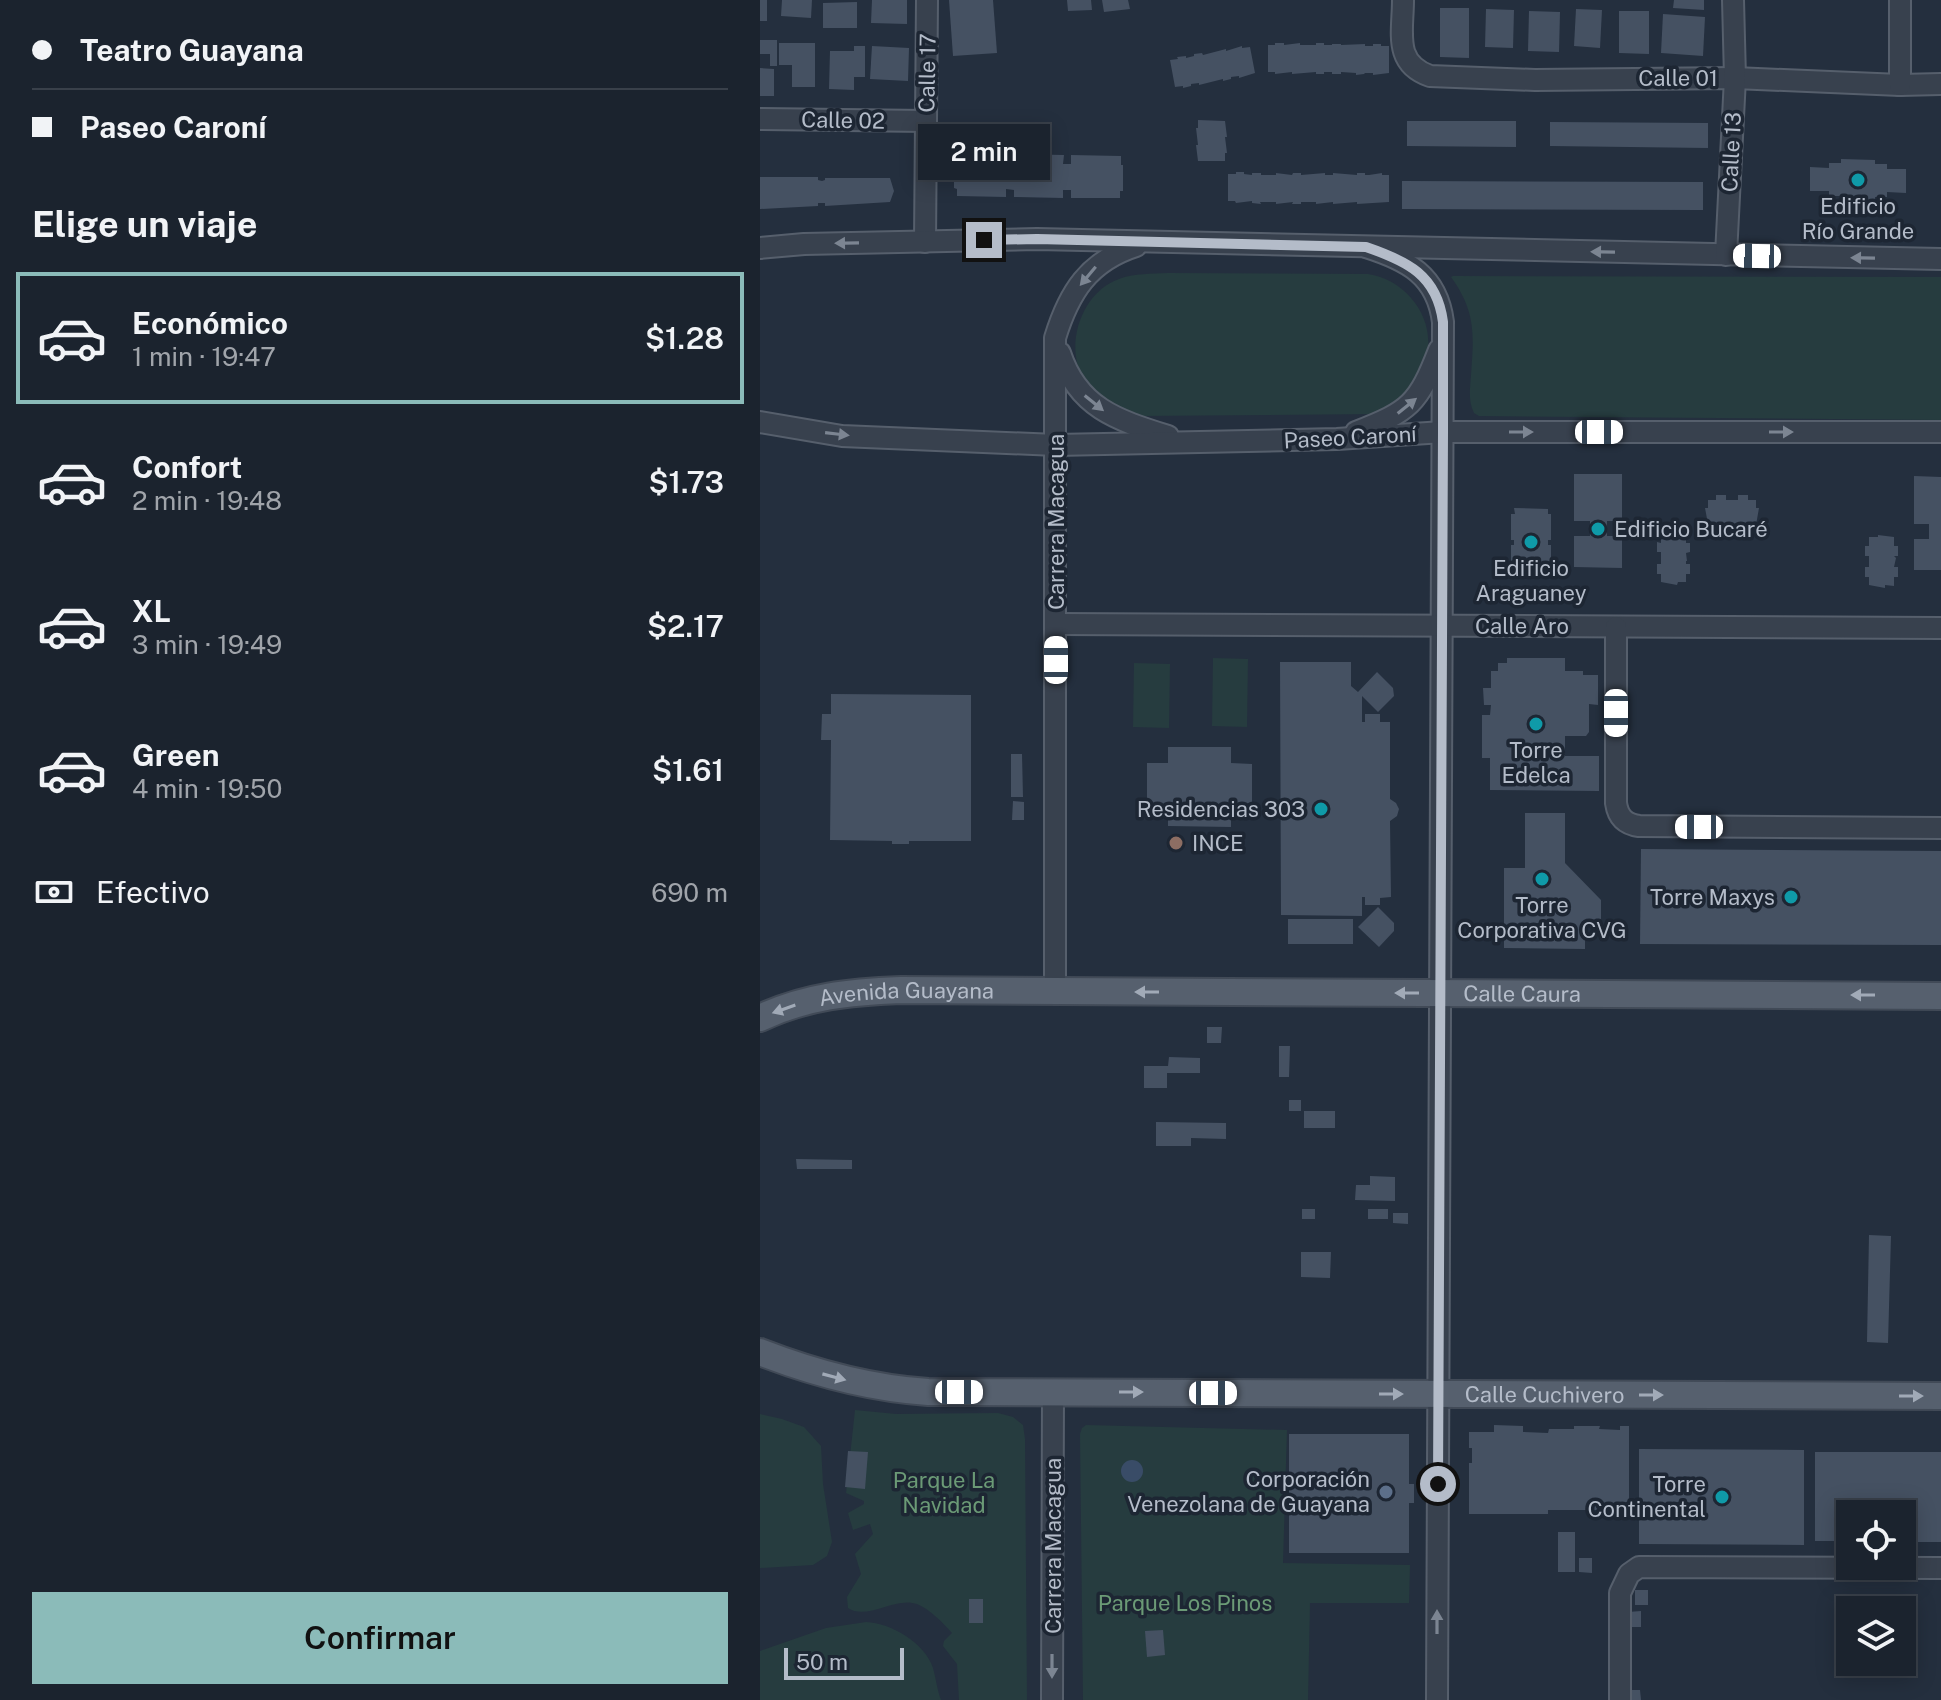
<!DOCTYPE html>
<html lang="es">
<head>
<meta charset="utf-8">
<style>
	:root { --surface:#1b232e; --page:#282f3a; --text:#f1f3f6; --muted:#a0a4aa; --line:#39404a; --accent:#8bbbb9 }
	body { margin:0; font-family:"Public Sans",sans-serif; background:var(--page); color:var(--text); height:100vh; display:flex; flex-direction:column; font-size:30px; white-space:nowrap }
	* { box-sizing:border-box; margin:0 }
	p { font-size:26px; color:var(--muted) }
	.icon { flex:none; width:44px; height:44px; fill:none; stroke:currentColor; stroke-width:2; stroke-linecap:round; stroke-linejoin:round }
	.map { position:relative; flex:1; overflow:hidden }
	.side { display:flex; flex-direction:column; background:var(--surface); width:760px }
	.side>* { flex:none }
	.top-card { display:grid; align-content:center; height:176px; padding:0 32px; background:var(--surface) }
	.controls { position:absolute; left:1076px; top:1500px; display:grid; gap:16px }
	.controls a { display:grid; place-items:center; width:80px; height:80px; border-radius:0px; background:var(--surface); box-shadow:0 4px 20px #0003,0 0 0 2px var(--line); font-size:40px }
	.scale { position:absolute; left:24px; bottom:20px; width:120px; box-sizing:border-box; padding-left:8px; border:4px solid #b4bcc9; border-top:0; font-size:22px; line-height:28px; white-space:nowrap; color:#b4bcc9; -webkit-text-stroke:6px #1d2633; paint-order:stroke }
	.end { position:absolute; width:36px; height:36px; margin:-18px; border:10px solid #b4bcc9; background:#111; box-shadow:0 0 0 4px #111 }
	.from { border-radius:50% }
	.bubble { position:absolute; height:56px; border-radius:0px; background:var(--surface); box-shadow:0 4px 20px #0003,0 0 0 2px var(--line); font-size:26px; font-weight:600; line-height:56px; text-align:center }
	.car { position:absolute; width:24px; height:48px; margin:-24px -12px; border-radius:10px; box-shadow:0 0 6px 2px #0007; background:linear-gradient(#fff 24%,#345 0 40%,#fff 0 76%,#345 0 86%,#fff 0) }
	.top-card b { display:flex; align-items:center; gap:28px; height:76px; font-size:30px }
	.top-card b+b { border-top:2px solid var(--line) }
	.top-card i { width:20px; height:20px; background:var(--text) }
	ul { padding:0; list-style:none }
	li { display:flex; align-items:center; gap:24px; height:132px; margin:0 16px 12px; padding:0 16px; border:4px solid transparent; border-radius:0px }
	li div { flex:1 }
	li b { display:block; font-size:30px }
	li em { font-style:normal; font-weight:600 }
	li.active { border-color:var(--accent) }
	li>.icon { width:72px; height:72px; stroke-width:1.5 }
	h2 { padding:0 32px; font-size:36px; line-height:96px }
	.pay { display:flex; align-items:center; gap:20px; height:88px; padding:0 32px; font-size:30px }
	.pay p { margin-inline-start:auto }
	.cta { display:flex; gap:16px; margin-top:auto; padding:16px 32px }
	.cta a { flex:1; height:92px; border-radius:0px; background:var(--accent); color:#111; font-size:32px; font-weight:600; line-height:92px; text-align:center }
	main { display:flex; flex:1; min-height:0 }
	.map>svg:first-child { display:block }
	.green { fill:#263c3f }
	.water { fill:#394c67 }
	.building { fill:#455162 }
	.lines { fill:none; stroke-linecap:round; stroke-linejoin:round }
	.minor-casing { stroke:#565f6c; stroke-width:24 }
	.major-casing { stroke:#414a57; stroke-width:30 }
	.minor { stroke:#38414e; stroke-width:20 }
	.major { stroke:#56606e; stroke-width:26 }
	.oneway { fill:#7c8592 }
	.oneway2 { fill:#a1aab7 }
	.route { stroke:#b4bcc9; stroke-width:10 }
	.culture-dot { fill:#0f9aa8; stroke:#1d2633; stroke-width:3 }
	.education-dot { fill:#8d6e63; stroke:#1d2633; stroke-width:3 }
	.service-dot { fill:#5c6f8a; stroke:#1d2633; stroke-width:3 }
	.labels { text-anchor:middle; dominant-baseline:central; stroke-width:7; stroke-linejoin:round; paint-order:stroke }
	.street-label { font-size:22px; fill:#b4bcc9; stroke:#1d2633 }
	.poi-label { font-size:22px; fill:#b4bcc9; stroke:#1d2633 }
	.park-label { font-size:22px; fill:#6b9a76; stroke:#1d2633 }
</style>
</head>
<body>
<main>
<section class="side">
<div class="top-card">
<b><i class="from"></i>Teatro Guayana</b>
<b><i></i>Paseo Caroní</b>
</div>
<h2>Elige un viaje</h2>
<ul>
<li class="active"><svg class="icon" aria-label="car" viewBox="0 0 24 24"><path d="M5 17H2v-5l4-1 3-4h7l3 4 3 1v5h-3M9 17h6M6 11h13"/><circle cx="7" cy="17" r="2"/><circle cx="17" cy="17" r="2"/></svg><div><b>Económico</b><p>1 min · 19:47</p></div><em>$1.28</em></li>
<li><svg class="icon" aria-label="car" viewBox="0 0 24 24"><path d="M5 17H2v-5l4-1 3-4h7l3 4 3 1v5h-3M9 17h6M6 11h13"/><circle cx="7" cy="17" r="2"/><circle cx="17" cy="17" r="2"/></svg><div><b>Confort</b><p>2 min · 19:48</p></div><em>$1.73</em></li>
<li><svg class="icon" aria-label="car" viewBox="0 0 24 24"><path d="M5 17H2v-5l4-1 3-4h7l3 4 3 1v5h-3M9 17h6M6 11h13"/><circle cx="7" cy="17" r="2"/><circle cx="17" cy="17" r="2"/></svg><div><b>XL</b><p>3 min · 19:49</p></div><em>$2.17</em></li>
<li><svg class="icon" aria-label="car" viewBox="0 0 24 24"><path d="M5 17H2v-5l4-1 3-4h7l3 4 3 1v5h-3M9 17h6M6 11h13"/><circle cx="7" cy="17" r="2"/><circle cx="17" cy="17" r="2"/></svg><div><b>Green</b><p>4 min · 19:50</p></div><em>$1.61</em></li>
</ul>
<div class="pay"><svg class="icon" aria-label="cash" viewBox="0 0 24 24"><path d="M3 7h18v10H3z"/><circle cx="12" cy="12" r="2"/></svg>Efectivo<p>690 m</p></div>
<div class="cta"><a>Confirmar</a></div>
</section>
<div class="map">
<svg width="1181" height="1700" viewBox="0 0 1181 1700">
	<rect width="100%" height="100%" fill="#242f3e"/>
	<g class="green">
		<path d="M408,273L608,274C649,280 680,324 664,364C662,370 658,376 655,381C652,386 649,393 645,397C638,404 626,409 618,414L377,416C357,409 335,398 323,378C304,344 322,292 359,279C374,273 392,274 408,273Z"/>
		<path d="M693,276L1181,277V420L719,416L714,413C708,401 710,389 711,375C714,334 716,312 691,277Z"/>
		<polygon points="453,658 488,659 487,727 452,726"/>
		<polygon points="374,663 410,664 409,728 373,727"/>
		<path d="M95,1410L136,1414L238,1413L253,1417L263,1425L265,1439L267,1700H199L197,1664L183,1646L184,1641L192,1633C182,1622 171,1610 157,1604C135,1596 107,1621 88,1608L87,1597L101,1574L95,1554L113,1534L110,1524L93,1530L88,1513L104,1504V1501L86,1493Z"/>
		<polygon points="0,1414 22,1419 44,1427 61,1446 63,1484 72,1542 67,1556 53,1565 0,1568"/>
		<polygon points="326,1425 527,1430 523,1563 650,1565 649,1603 550,1603 548,1700 323,1700 320,1434 322,1428"/>
		<path d="M106,1622C131,1623 165,1643 173,1668C176,1679 177,1689 181,1700H0V1651L66,1628Z"/>
	</g>
	<circle class="water" cx="372" cy="1471" r="11"/>
	<g class="building">
		<rect x="0" y="0" width="7" height="21"/>
		<polygon points="22,0 52,0 51,18 21,16"/>
		<polygon points="112,0 147,0 147,24 111,23"/>
		<polygon points="189,0 233,0 237,53 193,56"/>
		<polygon points="307,0 331,0 332,10 308,11"/>
		<polygon points="342,0 368,0 370,9 344,12"/>
		<polygon points="914,0 944,0 944,10 913,8"/>
		<polygon points="97,2 97,28 63,28 63,3"/>
		<polygon points="680,8 709,8 709,58 680,57"/>
		<polygon points="726,9 754,10 753,48 725,47"/>
		<polygon points="816,9 842,10 840,48 814,46"/>
		<polygon points="769,11 800,12 799,52 768,51"/>
		<polygon points="859,11 889,11 889,54 859,53"/>
		<polygon points="903,14 945,17 943,56 901,53"/>
		<polygon points="0,40 17,40 17,66 10,66 10,54 0,54"/>
		<polygon points="19,43 55,43 55,87 32,87 32,65 19,65"/>
		<polygon points="515,43 524,43 524,45 540,43 540,45 556,45 556,43 564,43 564,45 572,45 572,44 581,44 581,45 605,44 605,46 613,46 613,44 621,44 621,46 629,46 629,73 613,75 613,73 605,73 604,74 596,75 596,73 581,72 581,74 572,74 572,72 564,72 564,74 556,74 556,72 532,74 532,72 515,74 515,72 508,72 508,45 515,45"/>
		<polygon points="94,46 105,46 105,77 94,77 94,90 69,89 70,51 94,51"/>
		<polygon points="112,46 149,48 148,81 110,79"/>
		<polygon points="482,46 482,48 490,47 495,73 479,78 479,76 471,77 471,79 463,81 463,79 439,85 439,83 431,84 431,86 423,88 423,86 415,87 410,60 418,59 417,57 426,56 426,58 434,56 434,54 442,53 443,55 466,49 466,51"/>
		<polygon points="0,68 14,69 14,96 0,96"/>
		<polygon points="438,120 465,121 467,137 465,137 467,153 465,153 465,161 438,161 436,145 438,145 436,128 438,128"/>
		<polygon points="647,121 756,121 756,147 647,146"/>
		<polygon points="790,122 948,123 948,148 790,146"/>
		<polygon points="197,153 246,154 246,163 254,163 254,154 304,155 303,164 311,164 311,155 361,156 361,165 363,165 363,191 360,191 360,198 311,198 311,190 303,190 303,198 254,197 254,190 246,189 246,197 197,196 197,189 194,188 194,162 197,162"/>
		<polygon points="1081,159 1115,160 1115,164 1127,164 1127,169 1146,169 1146,193 1127,192 1127,197 1115,197 1115,201 1081,200 1081,196 1069,196 1069,191 1050,191 1050,167 1069,168 1069,163 1081,163"/>
		<polygon points="476,172 484,172 484,174 492,175 492,173 501,173 501,175 516,175 516,173 532,175 533,173 541,173 541,175 565,173 565,175 573,175 573,173 597,175 597,173 605,173 605,175 609,175 622,173 622,175 629,175 629,202 597,204 597,202 573,204 573,202 556,204 556,202 541,202 541,204 532,204 533,202 516,204 516,202 500,202 501,204 492,203 492,201 476,203 475,201 468,201 468,174 476,174"/>
		<polygon points="0,177 58,177 58,180 62,181 65,180 65,178 130,178 134,191 130,202 65,206 65,203 58,203 58,206 0,209"/>
		<polygon points="642,181 943,182 943,210 642,209"/>
		<polygon points="814,474 862,474 862,521 847,521 847,536 862,536 862,568 814,567 814,536 830,536 830,521 814,521"/>
		<polygon points="1154,476 1181,477 1181,570 1154,570 1154,539 1169,539 1169,524 1154,524"/>
		<polygon points="956,495 966,495 966,500 978,500 978,495 988,495 988,500 996,500 996,508 999,508 996,525 988,525 988,529 978,529 978,525 966,525 966,529 956,529 956,525 948,524 945,508 948,508 948,500 956,500"/>
		<polygon points="754,508 788,509 788,514 791,514 791,540 788,540 788,545 791,545 791,571 788,571 788,577 755,576 755,571 751,571 751,545 754,545 754,540 751,540 751,514 755,514"/>
		<polygon points="910,531 917,532 917,534 926,534 926,543 930,543 930,552 926,553 927,561 926,561 926,564 930,564 930,574 926,574 926,582 918,582 917,585 901,582 901,574 897,574 897,564 901,564 901,552 897,552 897,542 901,543 901,534 910,534"/>
		<polygon points="1118,535 1134,537 1134,546 1138,546 1138,556 1134,556 1136,558 1134,567 1138,567 1138,577 1134,577 1134,586 1125,585 1125,588 1109,585 1109,577 1105,577 1105,567 1109,567 1109,556 1105,556 1105,546 1109,546 1109,537 1118,537"/>
		<polygon points="747,658 805,658 805,671 823,671 823,675 838,675 838,705 829,704 829,732 826,736 805,736 805,756 839,756 839,791 730,790 730,758 722,758 722,715 730,715 731,705 724,705 723,688 731,688 731,671 738,671 738,663 747,663"/>
		<polygon points="520,662 591,662 591,686 598,692 617,672 633,688 634,696 618,712 602,696 602,722 605,722 605,714 620,714 620,722 630,722 630,799 636,803 639,809 637,816 630,821 631,897 620,898 620,905 605,905 605,897 602,897 602,916 521,915"/>
		<polygon points="71,694 211,695 211,841 149,841 149,844 132,844 132,841 70,840 71,740 61,740 62,714 71,714"/>
		<polygon points="408,747 471,747 471,763 492,764 492,811 471,811 471,827 408,826 408,810 387,810 387,763 408,763"/>
		<polygon points="251,754 262,754 263,797 251,797"/>
		<polygon points="253,801 264,802 264,820 252,820"/>
		<polygon points="765,813 805,813 805,863 841,900 841,925 825,925 825,949 744,948 744,868 765,868"/>
		<polygon points="881,849 1181,851 1181,945 880,944"/>
		<polygon points="618,907 634,923 634,931 619,947 598,927"/>
		<rect x="528" y="919" width="65" height="25"/>
		<polygon points="447,1027 462,1027 461,1043 447,1043"/>
		<polygon points="519,1046 530,1046 529,1077 519,1077"/>
		<polygon points="409,1057 440,1058 440,1073 407,1073 407,1088 384,1088 384,1066 408,1066"/>
		<rect x="529" y="1100" width="12" height="11"/>
		<rect x="544" y="1111" width="31" height="17"/>
		<polygon points="396,1122 466,1123 466,1139 431,1138 431,1146 396,1146"/>
		<polygon points="36,1159 92,1160 92,1169 37,1169"/>
		<polygon points="610,1176 635,1177 635,1201 595,1200 596,1185 610,1185"/>
		<rect x="542" y="1209" width="13" height="10"/>
		<rect x="608" y="1209" width="20" height="10"/>
		<polygon points="633,1213 648,1213 648,1224 633,1223"/>
		<polygon points="1109,1235 1131,1236 1128,1343 1107,1342"/>
		<polygon points="541,1252 571,1252 570,1278 541,1277"/>
		<polygon points="734,1425 763,1426 763,1432 788,1433 789,1429 814,1429 814,1426 840,1426 839,1429 860,1430 860,1426 869,1426 869,1510 788,1510 788,1514 709,1514 709,1463 712,1463 712,1448 709,1448 709,1432 734,1432"/>
		<polygon points="529,1434 649,1434 649,1484 654,1484 654,1503 649,1503 649,1553 529,1553"/>
		<polygon points="879,1449 1044,1450 1044,1545 879,1544"/>
		<polygon points="88,1451 108,1452 105,1489 85,1487"/>
		<polygon points="1055,1452 1181,1452 1181,1542 1142,1542 1142,1514 1090,1514 1090,1541 1055,1541"/>
		<rect x="798" y="1532" width="17" height="40"/>
		<polygon points="819,1558 832,1558 832,1573 819,1572"/>
		<rect x="875" y="1590" width="13" height="15"/>
		<rect x="209" y="1599" width="14" height="24"/>
		<polygon points="881,1611 881,1627 869,1627 868,1612"/>
		<polygon points="403,1630 405,1655 387,1657 385,1631"/>
		<polygon points="1081,1647 1090,1648 1090,1662 1105,1662 1104,1677 1080,1676"/>
		<polygon points="867,1690 880,1690 881,1700 867,1700"/>
	</g>
	<g class="lines">
		<defs>
			<g id="minor">
				<path d="M643,0C643,32 633,63 670,76L775,80L975,78L1140,85L1181,84"/>
				<polyline points="1140,85 1140,0"/>
				<polyline points="0,119 166,121"/>
				<polyline points="165,242 167,0"/>
				<path d="M606,247C647,260 677,275 683,322L677,1700"/>
				<polyline points="0,248 44,244 277,239 1181,259"/>
				<polyline points="966,255 975,78 973,0"/>
				<path d="M300,353C318,408 357,420 408,436"/>
				<polyline points="0,422 82,436 296,445 577,439 683,432 1181,432"/>
				<path d="M596,432C650,411 658,404 679,350"/>
				<polyline points="296,624 1181,628"/>
				<path d="M856,627V803C858,817 865,824 879,826L1181,828"/>
				<path d="M295,992V338C309,292 329,261 376,246"/>
				<polyline points="292,1700 293,1392"/>
				<polyline points="860,1700 860,1593 869,1574 879,1567 1181,1568"/>
			</g>
			<g id="major">
				<path id="s1" d="M0,1018C46,996 91,992 141,990L1181,996"/>
				<path id="s2" d="M0,1352C54,1373 109,1388 168,1392L1181,1396"/>
			</g>
		</defs>
		<use href="#minor" class="minor-casing"/>
		<use href="#major" class="major-casing"/>
		<use href="#minor" class="minor"/>
		<use href="#major" class="major"/>
	</g>
	<defs><path id="oneway-solid" d="M-6-.8H1V-3.2L6.5 0L1 3.2V.8H-6Z" transform="scale(2)"/></defs>
	<g class="oneway">
		<use href="#oneway-solid" transform="translate(87 243) rotate(179)"/>
		<use href="#oneway-solid" transform="translate(843 252) rotate(-179)"/>
		<use href="#oneway-solid" transform="translate(1103 258) rotate(-179)"/>
		<use href="#oneway-solid" transform="translate(328 276) rotate(130)"/>
		<use href="#oneway-solid" transform="translate(334 403) rotate(39)"/>
		<use href="#oneway-solid" transform="translate(647 406) rotate(-39)"/>
		<use href="#oneway-solid" transform="translate(761 432)"/>
		<use href="#oneway-solid" transform="translate(1021 432)"/>
		<use href="#oneway-solid" transform="translate(77 434) rotate(7)"/>
		<use href="#oneway-solid" transform="translate(677 1622) rotate(-90)"/>
		<use href="#oneway-solid" transform="translate(292 1666) rotate(90)"/>
	</g>
	<g class="oneway2">
		<use href="#oneway-solid" transform="translate(387 992) rotate(-180)"/>
		<use href="#oneway-solid" transform="translate(647 993) rotate(-180)"/>
		<use href="#oneway-solid" transform="translate(1103 995) rotate(-180)"/>
		<use href="#oneway-solid" transform="translate(24 1009) rotate(161)"/>
		<use href="#oneway-solid" transform="translate(74 1377) rotate(15)"/>
		<use href="#oneway-solid" transform="translate(371 1392)"/>
		<use href="#oneway-solid" transform="translate(631 1394)"/>
		<use href="#oneway-solid" transform="translate(891 1395)"/>
		<use href="#oneway-solid" transform="translate(1151 1396)"/>
	</g>
	<g class="lines">
		<path class="route" d="M224,240L277,239L606,247C647,261 677,275 683,322V432L678,1484"/>
	</g>
	<g class="culture-dot">
		<circle cx="1098" cy="180" r="8"/>
		<circle cx="838" cy="529" r="8"/>
		<circle cx="771" cy="542" r="8"/>
		<circle cx="776" cy="724" r="8"/>
		<circle cx="561" cy="809" r="8"/>
		<circle cx="782" cy="879" r="8"/>
		<circle cx="1031" cy="897" r="8"/>
		<circle cx="962" cy="1497" r="8"/>
	</g>
	<circle class="education-dot" cx="416" cy="843" r="8"/>
	<circle class="service-dot" cx="626" cy="1492" r="8"/>
	<g class="labels">
		<g class="street-label">
			<text transform="translate(167 73) rotate(-89)">Calle 17</text>
			<text x="918" y="78">Calle 01</text>
			<text transform="translate(83 120) rotate(1)">Calle 02</text>
			<text transform="translate(971 152) rotate(-87)">Calle 13</text>
			<text transform="translate(590 437) rotate(-3)">Paseo Caroní</text>
			<text transform="translate(296 522) rotate(-90)">Carrera Macagua</text>
			<text x="762" y="626">Calle Aro</text>
			<text stroke="none"><textPath href="#s1" startOffset="766">Calle Caura</textPath></text>
			<text stroke="none"><textPath href="#s1" startOffset="150">Avenida Guayana</textPath></text>
			<text stroke="none"><textPath href="#s2" startOffset="790">Calle Cuchivero</textPath></text>
			<text transform="translate(293 1546) rotate(-90)">Carrera Macagua</text>
		</g>
		<g class="poi-label">
			<text x="1098" y="206">Edificio<tspan x="1098" dy="25">Río Grande</tspan></text>
			<text x="854" y="529" text-anchor="start">Edificio Bucaré</text>
			<text x="771" y="568">Edificio<tspan x="771" dy="25">Araguaney</tspan></text>
			<text x="776" y="750">Torre<tspan x="776" dy="25">Edelca</tspan></text>
			<text x="545" y="809" text-anchor="end">Residencias 303</text>
			<text x="432" y="843" text-anchor="start">INCE</text>
			<text x="1015" y="897" text-anchor="end">Torre Maxys</text>
			<text x="782" y="905">Torre<tspan x="782" dy="25">Corporativa CVG</tspan></text>
			<text x="610" y="1479" text-anchor="end">Corporación<tspan x="610" dy="25">Venezolana de Guayana</tspan></text>
			<text x="946" y="1484" text-anchor="end">Torre<tspan x="946" dy="25">Continental</tspan></text>
		</g>
		<g class="park-label">
			<text x="184" y="1480">Parque La<tspan x="184" dy="25">Navidad</tspan></text>
			<text x="425" y="1603">Parque Los Pinos</text>
		</g>
	</g>
</svg>
<div class="controls">
<a><svg class="icon" aria-label="locate" viewBox="0 0 24 24"><circle cx="12" cy="12" r="6"/><path d="M12 2v4M12 18v4M2 12h4M18 12h4"/></svg></a>
<a><svg class="icon" aria-label="layers" viewBox="0 0 24 24"><path d="M12 4l9 5-9 5-9-5zM3 14l9 5 9-5"/></svg></a>
</div>
<div class="scale">50 m</div>
<i class="end from" style="left:678px;top:1484px"></i>
<i class="end" style="left:224px;top:240px"></i>
<div class="bubble" style="left:158px;top:124px;width:132px">2 min</div>
<i class="car" style="left:997px;top:256px;rotate:271deg"></i>
<i class="car" style="left:839px;top:432px;rotate:90deg"></i>
<i class="car" style="left:296px;top:660px;rotate:0deg"></i>
<i class="car" style="left:856px;top:713px;rotate:180deg"></i>
<i class="car" style="left:939px;top:827px;rotate:270deg"></i>
<i class="car" style="left:199px;top:1392px;rotate:90deg"></i>
<i class="car" style="left:453px;top:1393px;rotate:90deg"></i>
</div>
</main>
</body>
</html>
